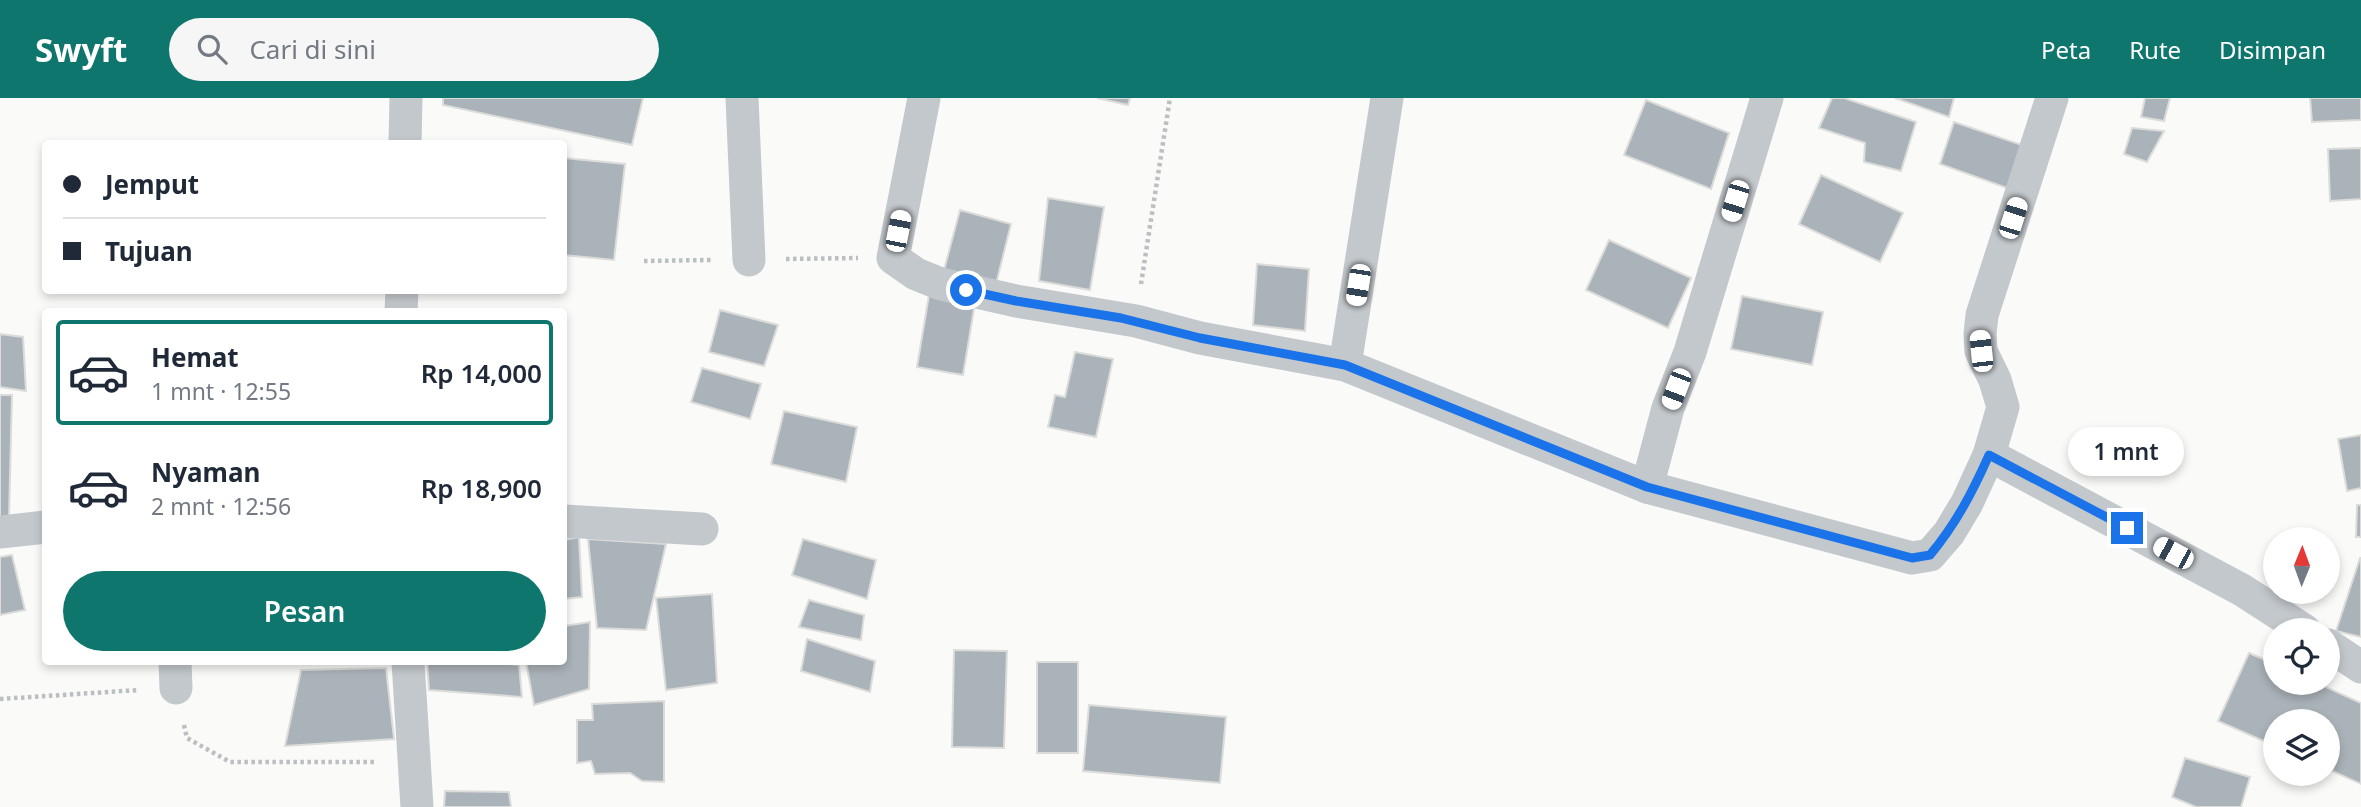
<!DOCTYPE html>
<html lang="id">
<head>
<meta charset="utf-8">
<style>
	:root { --surface:#fff; --page:#f6f6f7; --text:#1f2937; --muted:#747a83; --line:#e0e1e3; --accent:#0f766e }
	body { margin:0; font-family:"Noto Sans",sans-serif; background:var(--page); color:var(--text); height:100vh; display:flex; flex-direction:column; font-size:26px; white-space:nowrap }
	* { box-sizing:border-box; margin:0 }
	p { font-size:23px; color:var(--muted) }
	.icon { flex:none; width:38px; height:38px; fill:none; stroke:currentColor; stroke-width:2; stroke-linecap:round; stroke-linejoin:round }
	.map { position:relative; flex:1; overflow:hidden }
	.details { position:absolute; left:42px; top:210px; width:525px; height:357px; display:flex; flex-direction:column; background:var(--surface); border-radius:7px; box-shadow:0 4px 10px #0003 }
	.details>* { flex:none }
	.banner { position:absolute; left:42px; top:42px; width:525px; height:154px; border-radius:7px; box-shadow:0 4px 10px #0003; display:grid; align-content:center; height:154px; padding:0 21px; background:var(--surface) }
	.needle { width:46px; rotate:1deg }
	.controls { position:absolute; left:2263px; top:429px; display:grid; gap:14px }
	.controls a { display:grid; place-items:center; width:77px; height:77px; border-radius:50%; background:var(--surface); box-shadow:0 4px 10px #0003; font-size:35px }
	.end { position:absolute; width:32px; height:32px; margin:-16px; border:9px solid #1a73e8; background:#fff; box-shadow:0 0 0 4px #fff }
	.from { border-radius:50% }
	.bubble { position:absolute; height:49px; border-radius:24px; background:var(--surface); box-shadow:0 4px 10px #0003; font-size:23px; font-weight:600; line-height:49px; text-align:center }
	.car { position:absolute; width:21px; height:42px; margin:-21px -10px; border-radius:9px; box-shadow:0 0 5px 2px #0007; background:linear-gradient(#fff 24%,#345 0 40%,#fff 0 76%,#345 0 86%,#fff 0) }
	.banner b { display:flex; align-items:center; gap:24px; height:66px; font-size:26px }
	.banner b+b { border-top:2px solid var(--line) }
	.banner i { width:18px; height:18px; background:var(--text) }
	ul { padding:12px 0 0; list-style:none }
	li { display:flex; align-items:center; gap:21px; height:105px; margin:0 14px 10px; padding:0 7px; border:4px solid transparent; border-radius:7px }
	li div { flex:1 }
	li b { display:block; font-size:26px }
	li em { font-style:normal; font-weight:600 }
	li.on { border-color:var(--accent) }
	li>.icon { width:63px; height:63px; stroke-width:1.5 }
	.button { display:flex; gap:14px; margin-top:auto; padding:14px 21px }
	.button a { flex:1; height:80px; border-radius:42px; background:var(--accent); color:#fff; font-size:28px; font-weight:600; line-height:80px; text-align:center }
	header { display:flex; align-items:center; gap:42px; box-sizing:border-box; height:98px; padding:0 35px; background:var(--accent); color:#fff }
	header strong { font-size:33px }
	nav { display:flex; gap:38px; margin-inline-start:auto; font-size:24px }
	.search { width:490px; height:63px; background:var(--page); display:flex; align-items:center; gap:18px; box-sizing:border-box; padding:0 24px; border-radius:38px; color:var(--muted); font-size:26px }
	.map>svg:first-child { display:block }
	.building { fill:#aab3b9; stroke:#dcdcda; stroke-width:2 }
	.lines { fill:none; stroke-linecap:round; stroke-linejoin:round }
	.path { stroke:#bbbfc2; stroke-width:4.5; stroke-dasharray:3.5 3.5; stroke-linecap:butt }
	.street { stroke:#c3c8cc; stroke-width:33 }
	.route { stroke:#1a73e8; stroke-width:9 }
</style>
</head>
<body>
<header>
<strong>Swyft</strong>
<div class="search"><svg class="icon" aria-label="search" viewBox="0 0 24 24"><circle cx="10" cy="10" r="6"/><path d="M15 15l6 6"/></svg>Cari di sini</div>
<nav><a>Peta</a><a>Rute</a><a>Disimpan</a></nav>
</header>
<div class="map">
<svg width="2361" height="709" viewBox="0 0 2361 709">
	<rect width="100%" height="100%" fill="#fafaf8"/>
	<g class="building">
		<polygon points="443,0 643,0 632,47 443,7"/>
		<polygon points="1097,0 1130,0 1128,7"/>
		<polygon points="1832,0 1844,0 1916,24 1901,73 1864,64 1865,45 1819,30"/>
		<polygon points="1895,0 1954,0 1949,19"/>
		<polygon points="2145,0 2170,0 2164,23 2141,19"/>
		<polygon points="2310,0 2361,0 2361,22 2312,24"/>
		<polygon points="1646,2 1729,35 1711,91 1624,57"/>
		<polygon points="1954,24 2022,47 2007,90 1940,66"/>
		<polygon points="2132,30 2164,33 2147,64 2124,56"/>
		<polygon points="2361,50 2361,101 2330,103 2328,51"/>
		<polygon points="564,60 625,66 614,162 564,157"/>
		<polygon points="1821,77 1903,115 1880,164 1799,126"/>
		<polygon points="1048,100 1104,109 1090,192 1039,183"/>
		<polygon points="960,112 1011,126 996,186 944,172"/>
		<polygon points="1609,142 1691,180 1668,230 1586,192"/>
		<polygon points="1257,166 1309,171 1305,233 1253,227"/>
		<polygon points="929,197 975,205 963,277 917,269"/>
		<polygon points="1742,198 1823,214 1812,267 1731,251"/>
		<polygon points="720,212 778,227 764,268 709,254"/>
		<polygon points="0,236 23,239 26,293 0,289"/>
		<polygon points="1075,254 1113,261 1096,339 1048,329 1055,297 1065,299"/>
		<polygon points="702,270 761,286 750,321 691,304"/>
		<polygon points="0,297 12,297 9,420 0,420"/>
		<polygon points="784,313 857,329 846,384 771,366"/>
		<polygon points="2361,337 2361,390 2347,393 2338,341"/>
		<polygon points="2357,407 2361,407 2361,439 2356,439"/>
		<polygon points="579,439 582,499 564,501 564,442"/>
		<polygon points="588,441 666,446 646,532 597,530"/>
		<polygon points="803,441 876,462 867,501 792,477"/>
		<polygon points="12,457 25,512 0,517 0,459"/>
		<polygon points="2360,460 2361,460 2361,539 2336,533"/>
		<polygon points="712,496 717,585 666,592 656,500"/>
		<polygon points="809,502 864,517 861,542 799,529"/>
		<polygon points="590,524 589,591 534,607 526,564 564,564 564,528"/>
		<polygon points="807,541 875,563 870,594 801,573"/>
		<polygon points="954,552 1007,553 1004,650 952,649"/>
		<polygon points="2249,555 2275,566 2275,584 2315,584 2361,605 2361,686 2328,671 2328,623 2275,623 2275,648 2218,623"/>
		<polygon points="427,564 493,564 519,567 522,599 429,592"/>
		<rect x="1037" y="564" width="41" height="91"/>
		<polygon points="386,570 394,641 285,648 301,572"/>
		<polygon points="664,603 664,684 642,683 630,675 595,676 591,663 577,665 577,622 593,622 592,606"/>
		<polygon points="1089,607 1226,619 1220,685 1083,673"/>
		<polygon points="2185,660 2250,679 2241,709 2196,709 2172,699"/>
		<polygon points="445,693 509,694 511,709 444,709"/>
	</g>
	<g class="lines">
		<g class="path">
			<polyline points="786,161 858,160"/>
			<polyline points="644,163 711,162"/>
			<polyline points="1141,186 1170,0"/>
			<polyline points="0,601 139,592"/>
			<polyline points="184,627 187,640 230,664 376,664"/>
		</g>
		<g class="street">
			<polyline points="742,0 749,162"/>
			<polyline points="924,0 893,160 916,176 941,186 1016,203 1136,223 1200,240 1345,267 1647,389 1912,460 1930,457 1949,435 1967,405 1989,357 2003,309 1995,282 1981,253 1980,236 1982,217 2052,0"/>
			<polyline points="405,46 406,0"/>
			<polyline points="401,214 402,192"/>
			<polyline points="1345,267 1387,0"/>
			<polyline points="1989,357 2242,492 2304,532"/>
			<polyline points="1647,389 1668,310 1690,254 1767,0"/>
			<polyline points="564,423 702,431"/>
			<polyline points="0,434 46,429"/>
			<polyline points="2328,547 2361,569"/>
			<polyline points="175,564 176,590"/>
			<polyline points="408,564 417,709"/>
		</g>
	</g>
	<g class="lines">
		<path class="route" d="M966,192L1016,203L1121,220L1200,240L1345,267L1647,389L1912,460L1930,457C1956,426 1973,393 1989,357L2127,430"/>
	</g>
</svg>
<div class="controls">
<a><svg class="needle" viewBox="-14 -14 28 28"><path d="M0-13l5 13h-10z" fill="#e53935"/><path d="M0 13l5-13h-10z" fill="#747a83"/></svg></a>
<a><svg class="icon" aria-label="locate" viewBox="0 0 24 24"><circle cx="12" cy="12" r="6"/><path d="M12 2v4M12 18v4M2 12h4M18 12h4"/></svg></a>
<a><svg class="icon" aria-label="layers" viewBox="0 0 24 24"><path d="M12 4l9 5-9 5-9-5zM3 14l9 5 9-5"/></svg></a>
</div>
<i class="end from" style="left:966px;top:192px"></i>
<i class="end" style="left:2127px;top:430px"></i>
<div class="bubble" style="left:2068px;top:329px;width:116px">1 mnt</div>
<i class="car" style="left:1735px;top:103px;rotate:197deg"></i>
<i class="car" style="left:2013px;top:120px;rotate:18deg"></i>
<i class="car" style="left:898px;top:133px;rotate:11deg"></i>
<i class="car" style="left:1358px;top:187px;rotate:189deg"></i>
<i class="car" style="left:1981px;top:253px;rotate:354deg"></i>
<i class="car" style="left:1676px;top:291px;rotate:201deg"></i>
<i class="car" style="left:2173px;top:455px;rotate:298deg"></i>
<div class="banner">
<b><i class="from"></i>Jemput</b>
<b><i></i>Tujuan</b>
</div>
<section class="details">
<ul>
<li class="on"><svg class="icon" aria-label="car" viewBox="0 0 24 24"><path d="M5 17H2v-5l4-1 3-4h7l3 4 3 1v5h-3M9 17h6M6 11h13"/><circle cx="7" cy="17" r="2"/><circle cx="17" cy="17" r="2"/></svg><div><b>Hemat</b><p>1 mnt · 12:55</p></div><em>Rp 14,000</em></li>
<li><svg class="icon" aria-label="car" viewBox="0 0 24 24"><path d="M5 17H2v-5l4-1 3-4h7l3 4 3 1v5h-3M9 17h6M6 11h13"/><circle cx="7" cy="17" r="2"/><circle cx="17" cy="17" r="2"/></svg><div><b>Nyaman</b><p>2 mnt · 12:56</p></div><em>Rp 18,900</em></li>
</ul>
<div class="button"><a>Pesan</a></div>
</section>
</div>
</body>
</html>
